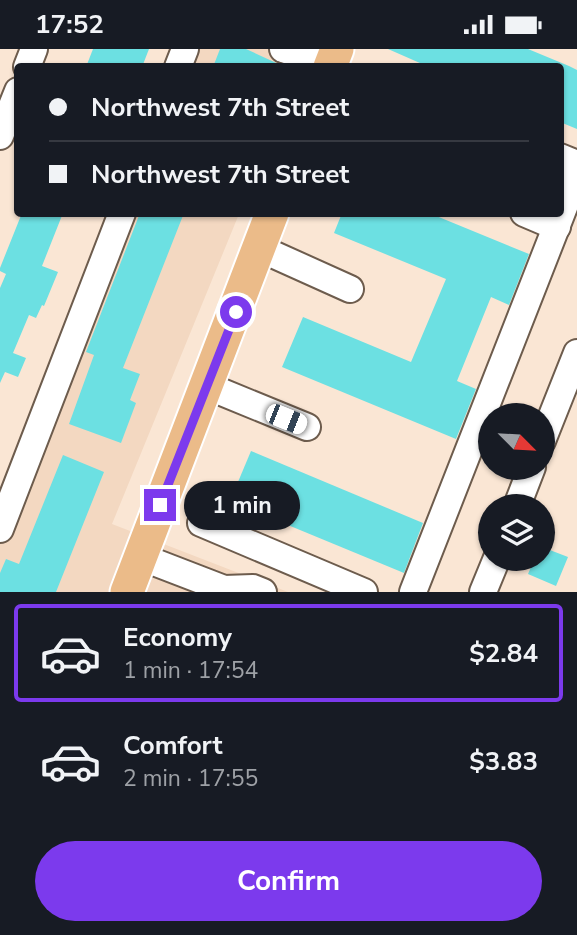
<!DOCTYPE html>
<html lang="en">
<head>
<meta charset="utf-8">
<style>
	:root { --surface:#171b24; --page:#20242c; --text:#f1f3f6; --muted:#9ea1a6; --line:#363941; --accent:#7c3aed }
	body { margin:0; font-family:"Nunito Sans",sans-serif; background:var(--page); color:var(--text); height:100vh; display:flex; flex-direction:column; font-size:26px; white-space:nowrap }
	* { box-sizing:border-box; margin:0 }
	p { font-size:23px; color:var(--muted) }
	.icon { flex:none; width:38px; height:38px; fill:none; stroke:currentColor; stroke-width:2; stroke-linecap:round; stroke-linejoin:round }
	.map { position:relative; height:543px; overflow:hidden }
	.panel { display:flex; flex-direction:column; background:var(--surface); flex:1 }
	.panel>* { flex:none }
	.hud { position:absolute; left:14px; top:14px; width:550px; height:154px; border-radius:7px; box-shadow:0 2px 5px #0004; display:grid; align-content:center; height:154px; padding:0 35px; background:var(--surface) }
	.needle { width:46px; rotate:114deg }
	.controls { position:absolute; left:478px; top:354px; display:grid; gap:14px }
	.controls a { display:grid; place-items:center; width:77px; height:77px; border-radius:50%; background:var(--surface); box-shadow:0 2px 5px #0004; font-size:35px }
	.end { position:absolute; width:32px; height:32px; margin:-16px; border:9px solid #7c3aed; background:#fff; box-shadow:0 0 0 4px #fff }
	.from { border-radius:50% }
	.bubble { position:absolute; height:49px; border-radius:24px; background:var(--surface); box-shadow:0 2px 5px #0004; font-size:23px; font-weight:700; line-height:49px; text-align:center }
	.car { position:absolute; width:21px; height:42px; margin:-21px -10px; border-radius:9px; box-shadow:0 0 5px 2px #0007; background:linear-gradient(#fff 24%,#345 0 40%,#fff 0 76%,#345 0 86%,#fff 0) }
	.hud b { display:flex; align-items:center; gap:24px; height:66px; font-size:26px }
	.hud b+b { border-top:2px solid var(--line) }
	.hud i { width:18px; height:18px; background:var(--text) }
	ul { padding:12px 0 0; list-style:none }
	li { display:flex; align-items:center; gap:21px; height:98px; margin:0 14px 10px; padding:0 21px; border:4px solid transparent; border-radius:7px }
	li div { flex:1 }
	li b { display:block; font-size:26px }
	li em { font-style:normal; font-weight:700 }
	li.selected { border-color:var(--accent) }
	li>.icon { width:63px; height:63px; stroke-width:1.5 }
	.button { display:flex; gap:14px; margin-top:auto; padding:14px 35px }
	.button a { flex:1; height:80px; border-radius:42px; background:var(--accent); color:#fff; font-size:28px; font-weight:700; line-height:80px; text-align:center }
	.status { display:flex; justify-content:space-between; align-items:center; height:49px; padding:0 35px; background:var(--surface); direction:ltr }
	.status svg { height:19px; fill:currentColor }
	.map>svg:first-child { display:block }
	.built { fill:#f3d8c1 }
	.building { fill:#6ce0e2 }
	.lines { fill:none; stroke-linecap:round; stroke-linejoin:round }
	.minor-casing { stroke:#6d5c4d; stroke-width:30 }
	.major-casing { stroke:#fff; stroke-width:37 }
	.minor { stroke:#fff; stroke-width:26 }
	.major { stroke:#ebbb89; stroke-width:33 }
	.route { stroke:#7c3aed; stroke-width:9 }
</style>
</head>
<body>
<div class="status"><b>17:52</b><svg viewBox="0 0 49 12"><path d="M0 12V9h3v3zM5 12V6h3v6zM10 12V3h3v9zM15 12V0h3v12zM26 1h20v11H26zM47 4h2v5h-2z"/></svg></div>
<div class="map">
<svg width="577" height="543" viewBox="0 0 577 543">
	<rect width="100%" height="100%" fill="#fae6d4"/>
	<g class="built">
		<polygon points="191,0 302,0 296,17 184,18"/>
		<polygon points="126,165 239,165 112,475 288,543 0,543 0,480"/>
	</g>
	<g class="building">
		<polygon points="93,0 149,0 142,18 86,18"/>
		<polygon points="220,0 246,0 285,18 213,18"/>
		<polygon points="388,0 528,0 569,17 577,21 577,80 560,73 560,18 429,18"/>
		<polygon points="22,164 63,164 42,217 58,223 44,257 42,256 36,269 29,266 13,304 26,309 18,328 5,323 0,334 0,239 6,225 0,222 0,219"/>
		<polygon points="140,164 184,164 123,319 140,325 130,351 136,354 121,394 69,375 94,306 86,303"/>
		<polygon points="342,164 429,164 529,205 509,256 491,248 457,332 476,340 456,390 282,318 303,268 411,313 446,230 334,184"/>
		<polygon points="251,402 423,474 404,524 230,452"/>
		<polygon points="63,406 104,423 56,543 0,543 0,524 6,510 19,515"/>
		<polygon points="542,498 568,508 556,537 528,525 535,509 542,509"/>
	</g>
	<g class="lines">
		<defs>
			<g id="minor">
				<polyline points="283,0 335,18"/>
				<polyline points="27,18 34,0"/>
				<polyline points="178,18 185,0"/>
				<polyline points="0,87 18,42"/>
				<polyline points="560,108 577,115"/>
				<polyline points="524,164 557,178"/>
				<polyline points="259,199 350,240"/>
				<polyline points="207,337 307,378"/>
				<polyline points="542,392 577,304"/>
				<polyline points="517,457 532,418"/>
				<polyline points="201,474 364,543"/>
				<polyline points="0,480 122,164"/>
				<polyline points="141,508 224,540 223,543"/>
				<polyline points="224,540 253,539 263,543"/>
				<polyline points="413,543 577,125"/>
				<polyline points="483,543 497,509"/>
			</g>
			<g id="major">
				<polyline points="330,18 337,0"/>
				<polyline points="127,543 272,164"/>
			</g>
		</defs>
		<use href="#minor" class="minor-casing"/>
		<use href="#major" class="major-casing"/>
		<use href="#minor" class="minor"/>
		<use href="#major" class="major"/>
	</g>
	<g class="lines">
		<polyline class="route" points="160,456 236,263"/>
	</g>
</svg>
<div class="controls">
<a><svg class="needle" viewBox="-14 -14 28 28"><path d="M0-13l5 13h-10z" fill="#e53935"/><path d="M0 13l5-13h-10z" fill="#9ea1a6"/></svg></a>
<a><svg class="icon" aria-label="layers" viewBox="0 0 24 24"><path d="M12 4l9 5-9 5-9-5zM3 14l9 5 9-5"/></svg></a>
</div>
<i class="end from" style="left:236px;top:263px"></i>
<i class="end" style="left:160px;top:456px"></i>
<div class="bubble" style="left:184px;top:432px;width:116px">1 min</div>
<i class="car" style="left:286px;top:370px;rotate:112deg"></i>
<div class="hud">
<b><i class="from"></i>Northwest 7th Street</b>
<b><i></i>Northwest 7th Street</b>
</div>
</div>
<section class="panel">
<ul>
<li class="selected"><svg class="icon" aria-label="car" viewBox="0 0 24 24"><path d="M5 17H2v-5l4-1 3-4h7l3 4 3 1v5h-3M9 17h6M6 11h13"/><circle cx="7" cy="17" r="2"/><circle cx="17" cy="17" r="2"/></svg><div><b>Economy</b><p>1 min · 17:54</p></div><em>$2.84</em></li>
<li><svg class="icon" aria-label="car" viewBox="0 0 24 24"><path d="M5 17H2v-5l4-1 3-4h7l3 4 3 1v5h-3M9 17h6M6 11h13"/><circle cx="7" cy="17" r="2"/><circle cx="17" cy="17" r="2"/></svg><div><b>Comfort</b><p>2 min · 17:55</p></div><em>$3.83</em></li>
</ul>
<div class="button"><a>Confirm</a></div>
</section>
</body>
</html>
